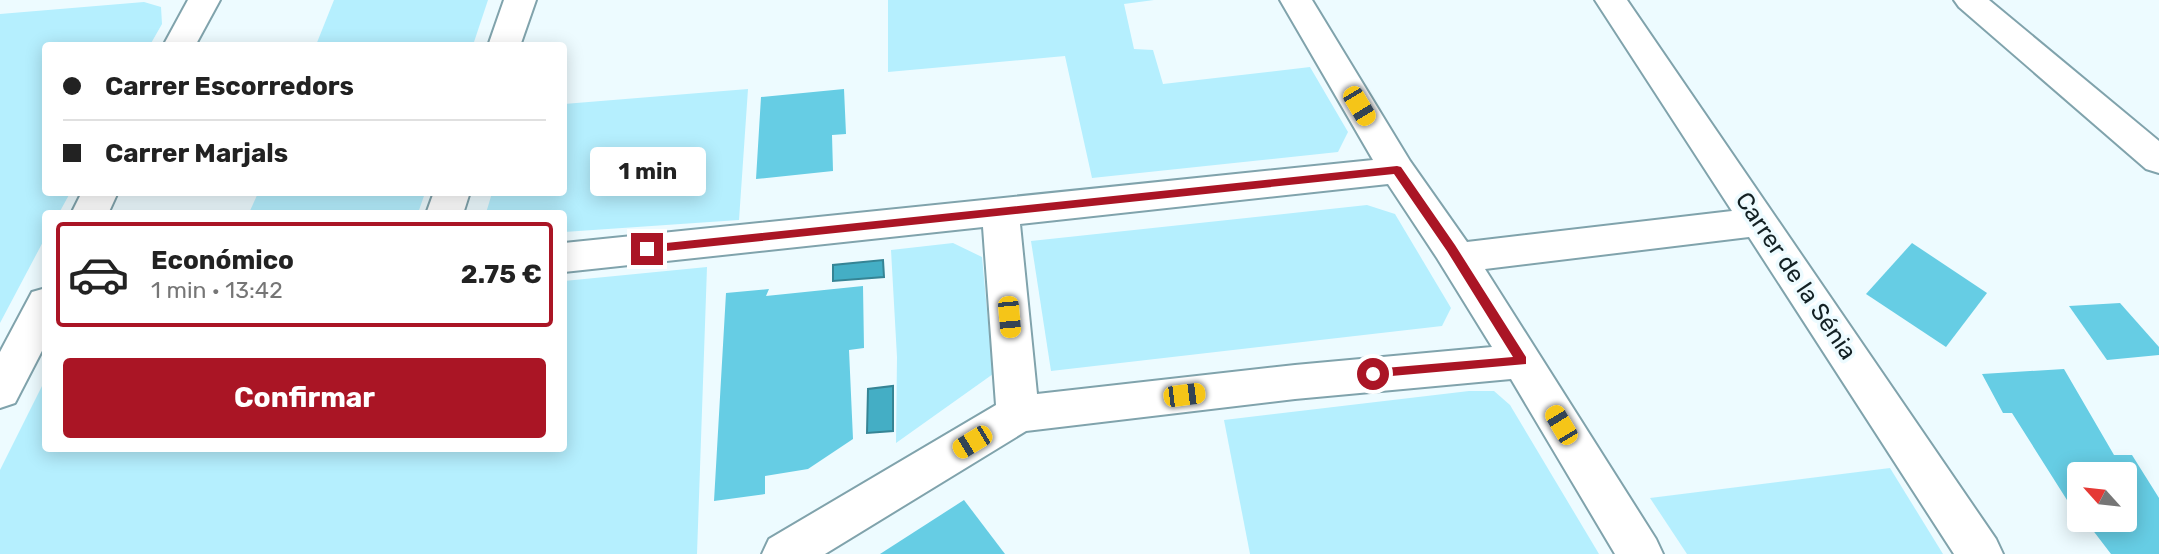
<!DOCTYPE html>
<html lang="es">
<head>
<meta charset="utf-8">
<style>
	:root { --surface:#fff; --page:#f2f2f2; --text:#222; --muted:#767676; --line:#e0e0e0; --accent:#aa1525 }
	body { margin:0; font-family:Rubik,sans-serif; background:var(--page); color:var(--text); height:100vh; display:flex; flex-direction:column; font-size:26px; white-space:nowrap }
	* { box-sizing:border-box; margin:0 }
	p { font-size:23px; color:var(--muted) }
	.icon { flex:none; width:38px; height:38px; fill:none; stroke:currentColor; stroke-width:2; stroke-linecap:round; stroke-linejoin:round }
	.map { position:relative; flex:1; overflow:hidden }
	.details { position:absolute; left:42px; top:210px; width:525px; height:242px; display:flex; flex-direction:column; background:var(--surface); border-radius:7px; box-shadow:0 4px 18px #0003 }
	.details>* { flex:none }
	.top-card { position:absolute; left:42px; top:42px; width:525px; height:154px; border-radius:7px; box-shadow:0 4px 18px #0003; display:grid; align-content:center; height:154px; padding:0 21px; background:var(--surface) }
	.needle { width:46px; rotate:297deg }
	.controls { position:absolute; left:2067px; top:462px; display:grid; gap:14px }
	.controls a { display:grid; place-items:center; width:70px; height:70px; border-radius:7px; background:var(--surface); box-shadow:0 4px 18px #0003; font-size:35px }
	.end { position:absolute; width:32px; height:32px; margin:-16px; border:9px solid #aa1525; background:#fff; box-shadow:0 0 0 4px #fff }
	.from { border-radius:50% }
	.bubble { position:absolute; height:49px; border-radius:7px; background:var(--surface); box-shadow:0 4px 18px #0003; font-size:23px; font-weight:700; line-height:49px; text-align:center }
	.car { position:absolute; width:21px; height:42px; margin:-21px -10px; border-radius:9px; box-shadow:0 0 5px 2px #0007; background:linear-gradient(#f5c518 24%,#345 0 40%,#f5c518 0 76%,#345 0 86%,#f5c518 0) }
	.top-card b { display:flex; align-items:center; gap:24px; height:66px; font-size:26px }
	.top-card b+b { border-top:2px solid var(--line) }
	.top-card i { width:18px; height:18px; background:var(--text) }
	ul { padding:12px 0 0; list-style:none }
	li { display:flex; align-items:center; gap:21px; height:105px; margin:0 14px 10px; padding:0 7px; border:4px solid transparent; border-radius:7px }
	li div { flex:1 }
	li b { display:block; font-size:26px }
	li em { font-style:normal; font-weight:700 }
	li.on { border-color:var(--accent) }
	li>.icon { width:63px; height:63px; stroke-width:1.5 }
	.button { display:flex; gap:14px; margin-top:auto; padding:14px 21px }
	.button a { flex:1; height:80px; border-radius:7px; background:var(--accent); color:#fff; font-size:28px; font-weight:700; line-height:80px; text-align:center }
	.map>svg:first-child { display:block }
	.green { fill:#b5effe }
	.water { fill:#44aec5; stroke:#358495; stroke-width:2 }
	.building { fill:#66cde4 }
	.lines { fill:none; stroke-linecap:round; stroke-linejoin:round }
	.minor-casing { stroke:#80a3ac; stroke-width:4 }
	.minor { fill:#fff; fill-rule:evenodd }
	.route { fill:#aa1525 }
	.labels { text-anchor:middle; dominant-baseline:central; stroke-width:7; stroke-linejoin:round; paint-order:stroke }
	.street-label { font-size:24px; fill:#132124; stroke:#edfbff }
</style>
</head>
<body>
<div class="map">
<svg width="2159" height="554" viewBox="0 0 2159 554">
	<rect width="100%" height="100%" fill="#edfbff"/>
	<g class="green">
		<polygon points="334,0 488,0 473,45 316,45"/>
		<polygon points="888,0 1154,0 1124,4 1134,49 1153,50 1163,84 1310,67 1348,132 1338,152 1092,178 1065,56 888,72"/>
		<polygon points="144,2 161,7 162,24 150,45 46,46 46,192 70,193 59,213 46,214 45,238 0,323 0,14"/>
		<polygon points="748,89 739,220 564,232 564,214 486,213 492,193 564,192 564,104"/>
		<polygon points="258,193 258,192 425,193 418,213 249,213"/>
		<polygon points="1367,205 1395,214 1451,308 1442,326 1051,371 1031,241"/>
		<polygon points="953,243 982,257 993,374 896,443 897,357 891,250"/>
		<polygon points="707,267 697,554 0,554 0,470 45,380 46,448 564,448 564,281"/>
		<polygon points="1469,391 1494,391 1510,405 1599,554 1250,554 1224,420"/>
		<polygon points="1890,468 1943,554 1687,554 1650,498"/>
	</g>
	<g class="water">
		<polygon points="883,260 884,277 833,281 833,265"/>
		<polygon points="893,386 893,431 867,433 868,389"/>
	</g>
	<g class="building">
		<polygon points="844,89 846,134 832,135 833,171 756,179 761,97"/>
		<polygon points="1912,243 1987,293 1946,347 1866,294"/>
		<polygon points="863,286 864,348 849,350 853,439 808,469 765,476 765,494 714,501 726,293 769,289 766,296"/>
		<polygon points="2120,303 2159,347 2159,355 2107,360 2069,306"/>
		<polygon points="2064,369 2114,455 2132,455 2159,498 2159,554 2111,554 2085,520 2124,520 2124,474 2079,474 2079,512 2070,499 2067,500 2012,413 2003,413 1982,374"/>
		<polygon points="964,500 1005,554 880,554"/>
	</g>
	<g class="lines">
		<defs>
			<g id="minor">
				<polygon points="188,0 220,0 195,46 163,46"/>
				<polygon points="504,0 536,0 520,46 488,46"/>
				<path d="M1280,0H1312L1410,161L1467,242L1732,211L1595,0H1627L1996,539L2003,554H1954L1749,237L1485,269L1656,539L1663,554H1615L1511,379L1295,399L1026,431L825,554H762L769,539L996,405L983,227L564,272V243L1373,160ZM1388,184L1437,258L1492,347L1295,365L1037,394L1020,224Z"/>
				<polygon points="1954,0 1989,0 2159,141 2159,173 2146,169 1959,7"/>
				<polygon points="82,192 118,192 108,214 71,214"/>
				<polygon points="434,192 470,192 463,214 426,214"/>
				<polygon points="46,288 46,343 15,403 0,408 0,352 32,292"/>
			</g>
		</defs>
		<use href="#minor" class="minor-casing"/>
		<use href="#minor" class="minor"/>
	</g>
	<polygon class="route" points="1397,166 1401,167 1455,245 1526,357 1526,364 1369,378 1367,374 1373,369 1513,357 1447,251 1394,174 647,253 641,249 647,245"/>
	<g class="labels">
		<g class="street-label">
			<text transform="translate(1796 276) rotate(56)">Carrer de la Sénia</text>
		</g>
	</g>
</svg>
<div class="controls">
<a><svg class="needle" viewBox="-14 -14 28 28"><path d="M0-13l5 13h-10z" fill="#e53935"/><path d="M0 13l5-13h-10z" fill="#767676"/></svg></a>
</div>
<i class="end from" style="left:1373px;top:374px"></i>
<i class="end" style="left:647px;top:249px"></i>
<div class="bubble" style="left:590px;top:147px;width:116px">1 min</div>
<i class="car" style="left:1359px;top:106px;rotate:149deg"></i>
<i class="car" style="left:1009px;top:317px;rotate:175deg"></i>
<i class="car" style="left:1184px;top:395px;rotate:83deg"></i>
<i class="car" style="left:1561px;top:425px;rotate:329deg"></i>
<i class="car" style="left:972px;top:442px;rotate:239deg"></i>
<div class="top-card">
<b><i class="from"></i>Carrer Escorredors</b>
<b><i></i>Carrer Marjals</b>
</div>
<section class="details">
<ul>
<li class="on"><svg class="icon" aria-label="car" viewBox="0 0 24 24"><path d="M5 17H2v-5l4-1 3-4h7l3 4 3 1v5h-3M9 17h6M6 11h13"/><circle cx="7" cy="17" r="2"/><circle cx="17" cy="17" r="2"/></svg><div><b>Económico</b><p>1 min · 13:42</p></div><em>2.75 €</em></li>
</ul>
<div class="button"><a>Confirmar</a></div>
</section>
</div>
</body>
</html>
